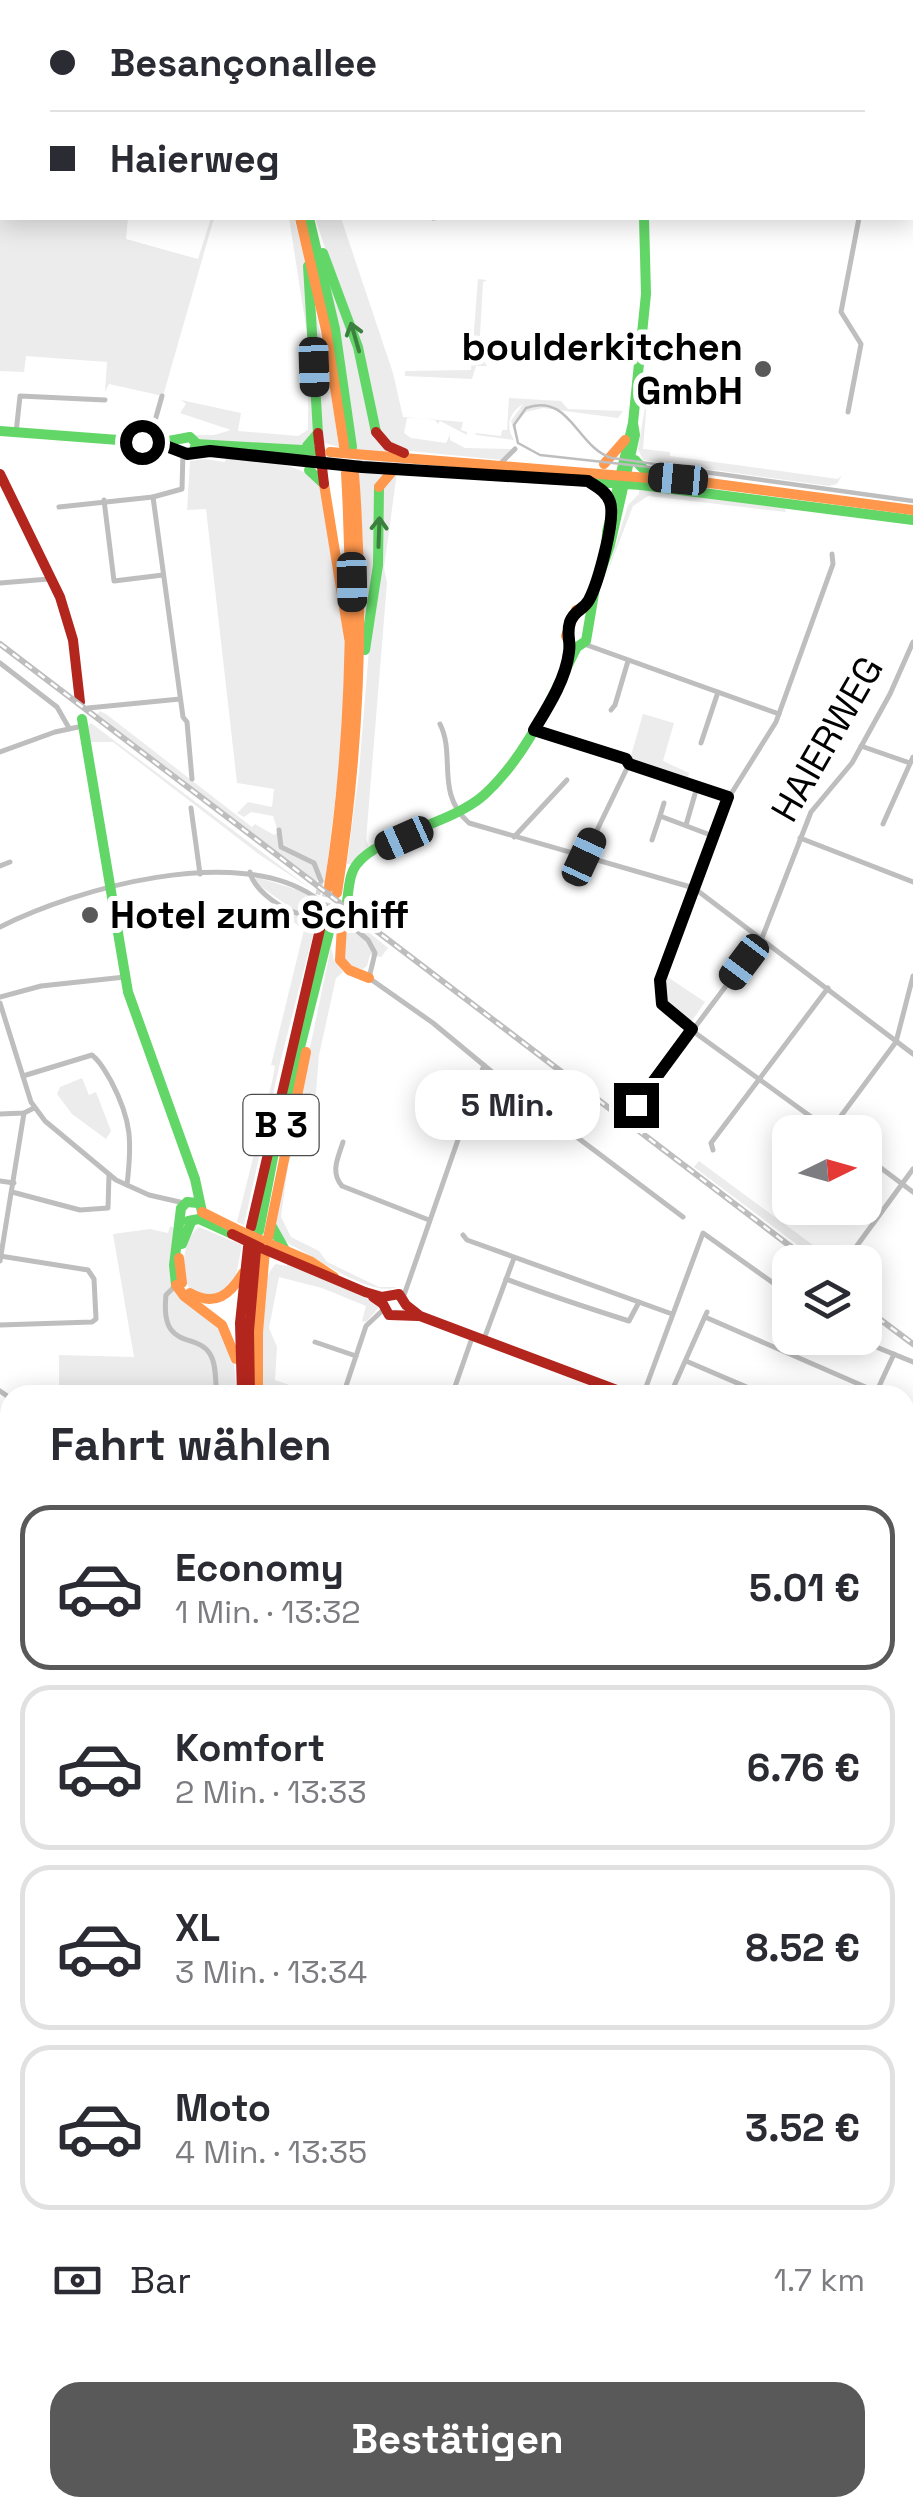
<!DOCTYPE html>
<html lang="de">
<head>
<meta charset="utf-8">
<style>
	:root { --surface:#fff; --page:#f7f7f7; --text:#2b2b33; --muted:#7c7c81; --line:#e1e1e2; --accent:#595959 }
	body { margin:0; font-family:"Space Grotesk",sans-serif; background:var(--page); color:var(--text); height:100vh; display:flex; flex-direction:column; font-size:38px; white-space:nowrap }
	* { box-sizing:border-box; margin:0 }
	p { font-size:32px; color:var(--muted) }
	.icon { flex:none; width:55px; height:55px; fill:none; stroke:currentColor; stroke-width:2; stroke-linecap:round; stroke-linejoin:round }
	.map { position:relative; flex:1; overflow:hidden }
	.side { position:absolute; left:0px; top:1385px; width:915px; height:1132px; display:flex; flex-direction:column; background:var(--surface); border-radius:30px 30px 0 0; box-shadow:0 5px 25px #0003 }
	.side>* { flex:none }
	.guide { position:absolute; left:0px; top:0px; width:915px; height:220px; box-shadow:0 5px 25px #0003; display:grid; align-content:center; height:220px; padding:0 50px; background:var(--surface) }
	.needle { width:65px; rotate:85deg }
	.buttons { position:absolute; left:772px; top:1115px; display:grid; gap:20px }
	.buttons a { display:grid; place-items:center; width:110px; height:110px; border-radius:20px; background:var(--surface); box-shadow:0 5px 25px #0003; font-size:50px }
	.end { position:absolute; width:45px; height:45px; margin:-22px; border:12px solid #000; background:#fff; box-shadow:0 0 0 5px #fff }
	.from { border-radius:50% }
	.bubble { position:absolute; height:70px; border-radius:30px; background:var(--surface); box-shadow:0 5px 25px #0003; font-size:32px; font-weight:800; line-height:70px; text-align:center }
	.car { position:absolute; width:30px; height:60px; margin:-30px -15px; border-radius:12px; box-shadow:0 0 8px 2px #0007; background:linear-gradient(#222 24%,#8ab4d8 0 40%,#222 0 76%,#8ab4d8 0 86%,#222 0) }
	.guide b { display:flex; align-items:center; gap:35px; height:95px; font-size:38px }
	.guide b+b { border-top:2px solid var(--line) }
	.guide i { width:25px; height:25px; background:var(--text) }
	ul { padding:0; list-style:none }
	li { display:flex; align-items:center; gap:30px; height:165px; margin:0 20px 15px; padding:0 30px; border:5px solid var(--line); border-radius:30px }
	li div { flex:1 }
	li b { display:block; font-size:38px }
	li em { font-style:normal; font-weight:800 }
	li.on { border-color:var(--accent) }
	li>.icon { width:90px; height:90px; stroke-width:1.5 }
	h2 { padding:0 50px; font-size:45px; line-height:120px }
	.pay { display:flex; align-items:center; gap:25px; height:110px; padding:0 50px; font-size:38px }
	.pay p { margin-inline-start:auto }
	.action { display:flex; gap:20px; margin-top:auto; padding:20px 50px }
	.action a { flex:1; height:115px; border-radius:30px; background:var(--accent); color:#fff; font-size:40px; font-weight:800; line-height:115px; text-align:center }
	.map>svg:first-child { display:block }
	.green { fill:#ececec }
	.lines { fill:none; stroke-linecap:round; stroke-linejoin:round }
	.stream { stroke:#bfbfbf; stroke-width:2.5 }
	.street-tunnel { stroke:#d9d9d9; stroke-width:5; stroke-dasharray:5 2.5; stroke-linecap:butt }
	.secondary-tunnel { stroke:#d9d9d9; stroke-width:8; stroke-dasharray:8 4; stroke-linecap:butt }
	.primary-tunnel { stroke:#d9d9d9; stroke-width:9; stroke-dasharray:9 4.5; stroke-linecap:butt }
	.highway-tunnel { stroke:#d9d9d9; stroke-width:10; stroke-dasharray:10 5; stroke-linecap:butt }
	.street { stroke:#bebebe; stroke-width:5 }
	.fast { stroke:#63d668; stroke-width:10 }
	.slow { stroke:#ff974d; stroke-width:10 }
	.jam { stroke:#b3261e; stroke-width:10 }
	.tram { stroke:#bebebe; stroke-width:2.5 }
	.rail-casing { stroke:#bebebe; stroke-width:6 }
	.rail { stroke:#fff; stroke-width:2.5; stroke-dasharray:8; stroke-linecap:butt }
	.street-bridge { stroke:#bebebe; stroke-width:5 }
	.slow-bridge { stroke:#ff974d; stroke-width:10 }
	.jam-bridge { stroke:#b3261e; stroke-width:10 }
	.oneway { stroke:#3b803e }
	.route { stroke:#000; stroke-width:12 }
	.poi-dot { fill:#595959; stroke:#fff; stroke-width:4 }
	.labels { text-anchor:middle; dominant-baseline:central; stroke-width:10; stroke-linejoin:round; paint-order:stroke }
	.shield { fill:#fff; stroke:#4c4c4c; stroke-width:2.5 }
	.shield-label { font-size:35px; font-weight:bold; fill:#000 }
	.poi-label { font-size:38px; font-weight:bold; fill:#000; stroke:#fff; text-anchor:end }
	.street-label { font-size:38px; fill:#000; stroke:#fff }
</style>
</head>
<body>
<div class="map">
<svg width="913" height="2516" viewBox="0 0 913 2516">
	<rect width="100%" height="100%" fill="#fff"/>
	<g class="green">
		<polygon points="0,0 80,0 2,2 2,218 128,218 126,239 198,259 211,218 214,218 163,396 109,384 105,392 107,362 26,356 24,372 0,371"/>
		<path d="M289,218H294C314,293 328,369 339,447L321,442H307L300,446L205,443L196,439V435H214L231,430L180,413L186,404L181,400L241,413L238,431L298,436L308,430V340Z"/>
		<path d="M315,218H341L393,373L403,417L463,422L461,430L467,432V435L440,421L438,424L434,419L407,418L404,433L411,438L446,443L450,435V440L465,448L511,449L502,460L400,450L384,568L387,583L366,840L370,849L352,864H347L359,772L370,637L365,628C365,505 352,388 326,269L328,257Z"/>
		<polygon points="478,279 487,280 483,282 479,353 487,366 476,366 472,379 405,376 405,371 471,370"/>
		<polygon points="648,389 643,449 670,452 670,456 838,479 842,475 837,484 829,486 643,460 638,449"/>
		<path d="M509,398L561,401L568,409L623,411L618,418L543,408L526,412L516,423V439L511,421L523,404C509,413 505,426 514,440L476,435L475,433L501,436L502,430H507Z"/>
		<path d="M226,457C258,464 307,458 323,492L346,654L343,734L325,884L318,879L316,882L97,714L100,711L106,714L252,827L255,824L274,835L278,832L273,816L251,812L244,817L237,813L248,802L272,807L274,789L237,783L206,509L187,510L190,461L204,459L225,462Z"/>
		<polygon points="646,489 784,507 786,512 648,496 633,506 605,579 628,505 639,494 639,490"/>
		<polygon points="643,714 674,723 663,761 689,773 687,780 630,759"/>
		<polygon points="91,723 311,889 260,855 113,742 89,742 88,726"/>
		<polygon points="256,877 301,891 320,907 280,1063 244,1225 237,1222 272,1082 275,1066 271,1065 304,930 291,920 295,911 256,883"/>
		<polygon points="350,917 388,948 381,957 370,955 367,966 363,969 353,967 344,958 344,942"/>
		<path d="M331,947L334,960L343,972L336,978L319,1055L316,1093L302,1120L288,1165L281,1217L291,1237L319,1251L327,1262L379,1287H397C371,1298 316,1257 291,1245L284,1240L274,1220Z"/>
		<polygon points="666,976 705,1002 691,1022 666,1003 663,985"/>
		<polygon points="82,1078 89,1095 96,1092 111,1131 106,1139 72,1114 57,1094 60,1087"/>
		<polygon points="699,1161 836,1262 820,1262 694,1167"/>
		<polygon points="170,1226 177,1229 170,1278 177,1295 221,1326 233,1353 237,1395 59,1395 59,1355 134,1357 113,1234 150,1229 168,1233"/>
		<path d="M199,1227L242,1245L234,1285L216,1299L190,1290C180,1272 182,1239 199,1227Z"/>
		<path d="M288,1263L363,1295L380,1306L366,1322L362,1321L366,1306L322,1288L279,1277L269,1328L277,1347L275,1380L301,1389L299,1395H261C261,1367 254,1281 276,1264L287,1266Z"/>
		<polygon points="0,1675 10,1676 10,1814 0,1818"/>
		<polygon points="905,2132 913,2135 913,2343 905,2340"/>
		<polygon points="905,2348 913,2352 913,2516 795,2516 775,2508 905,2508"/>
	</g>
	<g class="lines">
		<g class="stream">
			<polyline points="905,2382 913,2385"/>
			<polyline points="905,2420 913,2424"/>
			<polyline points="905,2456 913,2459"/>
			<polyline points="905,2479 913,2466"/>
			<polyline points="913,2483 907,2491 913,2504"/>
			<polyline points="909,2503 911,2516"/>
			<polyline points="851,2508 871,2516"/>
			<polyline points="879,2516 885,2508"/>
		</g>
		<polyline class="street-tunnel" points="316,902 321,881"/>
		<polyline class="secondary-tunnel" points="342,925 347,901"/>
		<polyline class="primary-tunnel" points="503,2516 503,2508"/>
		<polyline class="highway-tunnel" points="324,912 329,887"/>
		<g class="street">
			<polyline points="670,2 689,0"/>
			<polyline points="912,140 913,128"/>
			<polyline points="912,212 913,213"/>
			<polyline points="433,218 434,218"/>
			<polyline points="848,412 861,344 841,312 859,218"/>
			<polyline points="16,433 20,396 105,400"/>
			<polyline points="149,442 162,396"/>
			<polyline points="183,452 182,489 153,497 183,717 187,722 192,779"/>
			<polyline points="484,472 497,467 515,449"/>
			<polyline points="104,500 114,581 163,575"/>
			<polyline points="59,507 153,497"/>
			<polyline points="832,554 833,564 776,722 726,802 659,987 663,1004 694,1032 832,1132"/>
			<polyline points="0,583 49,579"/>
			<polyline points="584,644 779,714"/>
			<polyline points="0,663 57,707 69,728"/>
			<polyline points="88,708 180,699"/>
			<polyline points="611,710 615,705 628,661"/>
			<path d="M440,724C456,756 435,793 469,823L694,888L913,1054"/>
			<polyline points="534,730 626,759 629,764 729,797"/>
			<polyline points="701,743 718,692"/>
			<polyline points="861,746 910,763"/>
			<polyline points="0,752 55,732 83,726"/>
			<polyline points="664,803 660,816 713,836"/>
			<polyline points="191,808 200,874"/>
			<polyline points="883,824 913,757"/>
			<polyline points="686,825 695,794"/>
			<polyline points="279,830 281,847 314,863 321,881"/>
			<polyline points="514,837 567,780"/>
			<polyline points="800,838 913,882"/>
			<polyline points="652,840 660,816"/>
			<polyline points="584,857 629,764"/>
			<polyline points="0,866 10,862"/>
			<path d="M250,872C254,891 287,915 306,914L315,905"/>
			<polyline points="349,924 368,940 375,953 369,978 433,1023 509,1086 683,1217"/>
			<path d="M0,927C77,888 236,844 313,896"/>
			<polyline points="0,997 41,986 125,977"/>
			<polyline points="0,1003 31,1102 45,1121 116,1180 149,1195 184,1203"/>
			<path d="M23,1076L92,1055C101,1062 105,1071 111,1081C132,1121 132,1142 127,1185"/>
			<polyline points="0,1114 24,1113 34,1108"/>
			<polyline points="629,1115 762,938 811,812 852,763 890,694 913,642"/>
			<polyline points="829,1132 896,1042 913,976"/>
			<path d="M343,1142C338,1158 330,1172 342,1186L429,1220"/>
			<polyline points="713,1150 711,1143 828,988"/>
			<polyline points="865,1156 913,1192"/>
			<polyline points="0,1181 14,1183"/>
			<polyline points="12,1192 80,1210 108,1208 109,1175"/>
			<polyline points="780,1196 790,1183"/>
			<polyline points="463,1235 467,1240 672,1314"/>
			<polyline points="0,1261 24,1113"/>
			<polyline points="845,1262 913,1169"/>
			<path d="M506,1279C548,1295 588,1308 629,1321L639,1302"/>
			<path d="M175,1286L166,1295C160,1352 196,1331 210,1354C217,1365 215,1383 217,1395"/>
			<polyline points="403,1298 484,1065"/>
			<polyline points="705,1317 877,1392"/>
			<polyline points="0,1325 92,1322 96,1319 94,1279 88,1270 0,1256"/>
			<polyline points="854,1338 913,1362"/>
			<polyline points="484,1339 514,1258"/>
			<polyline points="315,1342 356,1356"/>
			<polyline points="686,1361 765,1395"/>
			<polyline points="0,1391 10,1398"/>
			<polyline points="343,1395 366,1326 384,1309"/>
			<polyline points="452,1395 472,1338"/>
			<polyline points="643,1395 703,1233 790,1295"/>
			<polyline points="670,1395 707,1312"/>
			<polyline points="875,1395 894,1354"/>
			<polyline points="0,1489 10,1491"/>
			<polyline points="909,1516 908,1472 913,1414"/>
			<polyline points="0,1541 10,1544"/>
			<polyline points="1,1541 10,1509"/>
			<polyline points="905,1594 913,1561"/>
			<polyline points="905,1621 913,1602"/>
			<polyline points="905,1791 913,1794"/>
			<polyline points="0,2083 10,2077"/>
			<polyline points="0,2172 10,2162"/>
			<polyline points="0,2346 10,2354"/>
			<polyline points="0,2507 10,2475"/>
			<polyline points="199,2508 216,2516"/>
			<polyline points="306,2508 326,2516"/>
			<polyline points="82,2516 85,2508"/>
			<polyline points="274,2516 277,2508"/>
		</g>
		<g class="fast">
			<polyline points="222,0 223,2"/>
			<polyline points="559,0 573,2"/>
			<polyline points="309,218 335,329 352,447"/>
			<polyline points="323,253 358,347 376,432"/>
			<polyline points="308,266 318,433"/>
			<polyline points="0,431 158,443 190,437 196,443 194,451"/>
			<polyline points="196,444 320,451"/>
			<polyline points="167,446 187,454 210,451 321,463"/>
			<polyline points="307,446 318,433"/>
			<polyline points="635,460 651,477"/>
			<polyline points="361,467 641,485 913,520"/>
			<polyline points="309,470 324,484"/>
			<polyline points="599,488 608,496 612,508"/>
			<polyline points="606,553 607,532 633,423"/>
			<polyline points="365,650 378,565 379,487"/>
			<polyline points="82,719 128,992 195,1179 202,1212"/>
			<path d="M347,901C349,889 349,874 357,864C379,835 450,825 484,795C527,756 551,698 577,647L586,641L595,588L610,545L635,435L633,423L646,294L644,218"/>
			<polyline points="188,1221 199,1219 232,1234"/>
			<polyline points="271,1225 285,1250"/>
			<polyline points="259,1231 275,1147 333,916"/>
			<polyline points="182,1244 191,1222"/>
			<polyline points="176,1285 174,1265 181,1208 187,1202 198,1203"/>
			<polyline points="905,1514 913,1519"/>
			<polyline points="0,1924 10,1918"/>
			<polyline points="0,1932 10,1924"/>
			<polyline points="0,1934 10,1949"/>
			<polyline points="905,2357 913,2361"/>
		</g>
		<g class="slow">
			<polyline points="300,218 326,330 344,446"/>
			<polyline points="367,455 709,483 913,510"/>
			<polyline points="604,464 625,440"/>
			<polyline points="324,484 349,638"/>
			<polyline points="379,487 395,468"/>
			<polyline points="568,656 570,644 566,636 576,610 584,608 589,601"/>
			<path d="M329,887C351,749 354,612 346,473"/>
			<path d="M337,893C359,753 365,615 354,474"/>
			<polyline points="342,925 340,960 349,970 369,978"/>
			<polyline points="202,1212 234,1228"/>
			<polyline points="263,1241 310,1261 334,1277"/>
			<polyline points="267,1243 306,1052"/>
			<polyline points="179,1258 182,1283"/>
			<polyline points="176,1285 184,1296 222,1325 236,1359"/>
			<path d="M190,1293C215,1307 230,1295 243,1273"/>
			<polyline points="258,1395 258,1332 265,1250"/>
			<polyline points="0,1946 10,1958"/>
		</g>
		<g class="jam">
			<polyline points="233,0 234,2"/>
			<polyline points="376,432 388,446 404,453"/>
			<polyline points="318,433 324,484"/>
			<polyline points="0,474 60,597 73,640 80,702"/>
			<polyline points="251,1227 324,912"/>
			<polyline points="261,1248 365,1292 382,1297 399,1294 406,1305 420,1316 630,1395"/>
			<polyline points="373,1297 383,1304 389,1315 418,1316"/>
			<polyline points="242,1395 240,1323 248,1247"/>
			<polyline points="250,1395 249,1331 256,1250"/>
		</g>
		<g class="tram">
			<path d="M913,500L612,458C577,448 570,392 526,408L514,425L518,443L540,455L712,474L913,502"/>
			<polyline points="905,1626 913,1588"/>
		</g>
		<defs>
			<g id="rail">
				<polyline points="0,644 811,1262"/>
				<polyline points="865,1308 913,1344"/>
				<polyline points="0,2255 10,2265"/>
				<polyline points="486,2508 508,2516"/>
				<polyline points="772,2508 793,2516"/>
				<polyline points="139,2516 146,2508"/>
			</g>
		</defs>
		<use href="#rail" class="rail-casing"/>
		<use href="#rail" class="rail"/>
		<polyline class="street-bridge" points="313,896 349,924"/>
		<g class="slow-bridge">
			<polyline points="330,452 367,455"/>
			<polyline points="234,1228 263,1241"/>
		</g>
		<g class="jam-bridge">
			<polyline points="330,464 361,467"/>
			<polyline points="232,1234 261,1248"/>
		</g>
	</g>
	<defs><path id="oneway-shaft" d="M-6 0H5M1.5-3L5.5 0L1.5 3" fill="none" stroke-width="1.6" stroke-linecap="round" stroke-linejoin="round" transform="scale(2.5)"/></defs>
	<g class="oneway">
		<use href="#oneway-shaft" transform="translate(355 337) rotate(-106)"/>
		<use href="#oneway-shaft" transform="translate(379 532) rotate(-88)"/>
	</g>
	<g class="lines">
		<path class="route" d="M142,442L158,443L187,454L210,451L362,467L588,481C597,487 606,491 610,502C616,519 598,583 589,600C583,611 575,609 570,622C566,635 571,640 569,652C566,679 548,707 534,730L626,759L629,764L728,797L660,980L662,1004L692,1029L636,1105"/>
	</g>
	<g class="poi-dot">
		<circle cx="763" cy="369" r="10"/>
		<circle cx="90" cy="915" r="10"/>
	</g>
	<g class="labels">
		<rect class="shield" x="243.5" y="1095" width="75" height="60" rx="8"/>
		<g class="shield-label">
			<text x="281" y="1125">B 3</text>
		</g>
		<g class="poi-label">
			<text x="743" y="347">boulderkitchen<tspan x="743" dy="44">GmbH</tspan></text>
			<text x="110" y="915" text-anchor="start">Hotel zum Schiff</text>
		</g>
		<g class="street-label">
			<text transform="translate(827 739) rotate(-60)">HAIERWEG</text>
		</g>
	</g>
</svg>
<div class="buttons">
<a><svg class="needle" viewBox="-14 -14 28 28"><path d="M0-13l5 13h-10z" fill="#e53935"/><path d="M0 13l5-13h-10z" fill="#7c7c81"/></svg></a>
<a><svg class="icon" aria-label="layers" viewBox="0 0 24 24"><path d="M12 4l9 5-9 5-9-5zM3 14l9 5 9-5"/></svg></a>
</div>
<i class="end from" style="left:142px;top:442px"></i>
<i class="end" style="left:636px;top:1105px"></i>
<div class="bubble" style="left:415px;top:1070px;width:185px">5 Min.</div>
<i class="car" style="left:314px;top:367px;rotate:178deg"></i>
<i class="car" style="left:678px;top:479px;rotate:275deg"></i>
<i class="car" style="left:352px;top:582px;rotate:179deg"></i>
<i class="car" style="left:404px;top:838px;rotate:246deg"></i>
<i class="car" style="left:584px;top:857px;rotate:25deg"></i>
<i class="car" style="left:744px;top:962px;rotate:217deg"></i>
<div class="guide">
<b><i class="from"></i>Besançonallee</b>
<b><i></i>Haierweg</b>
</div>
<section class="side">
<h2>Fahrt wählen</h2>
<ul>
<li class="on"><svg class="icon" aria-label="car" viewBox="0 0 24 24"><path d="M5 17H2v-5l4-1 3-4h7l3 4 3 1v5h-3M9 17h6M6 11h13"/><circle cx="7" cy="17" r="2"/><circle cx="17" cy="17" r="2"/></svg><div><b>Economy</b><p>1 Min. · 13:32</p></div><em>5.01 €</em></li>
<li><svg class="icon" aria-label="car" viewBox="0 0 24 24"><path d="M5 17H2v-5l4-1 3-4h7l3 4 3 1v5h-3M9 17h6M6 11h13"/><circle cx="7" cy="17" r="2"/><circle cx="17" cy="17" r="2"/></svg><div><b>Komfort</b><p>2 Min. · 13:33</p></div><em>6.76 €</em></li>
<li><svg class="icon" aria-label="car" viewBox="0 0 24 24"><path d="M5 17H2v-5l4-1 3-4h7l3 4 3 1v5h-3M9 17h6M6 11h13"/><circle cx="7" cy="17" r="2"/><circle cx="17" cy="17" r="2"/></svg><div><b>XL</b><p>3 Min. · 13:34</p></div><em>8.52 €</em></li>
<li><svg class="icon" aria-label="car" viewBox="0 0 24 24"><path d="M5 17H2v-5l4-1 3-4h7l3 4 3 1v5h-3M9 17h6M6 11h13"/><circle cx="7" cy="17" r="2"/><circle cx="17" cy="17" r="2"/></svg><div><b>Moto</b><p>4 Min. · 13:35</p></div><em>3.52 €</em></li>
</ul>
<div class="pay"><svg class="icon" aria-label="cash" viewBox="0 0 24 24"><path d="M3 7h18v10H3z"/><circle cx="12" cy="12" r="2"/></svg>Bar<p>1.7 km</p></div>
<div class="action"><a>Bestätigen</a></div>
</section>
</div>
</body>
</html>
